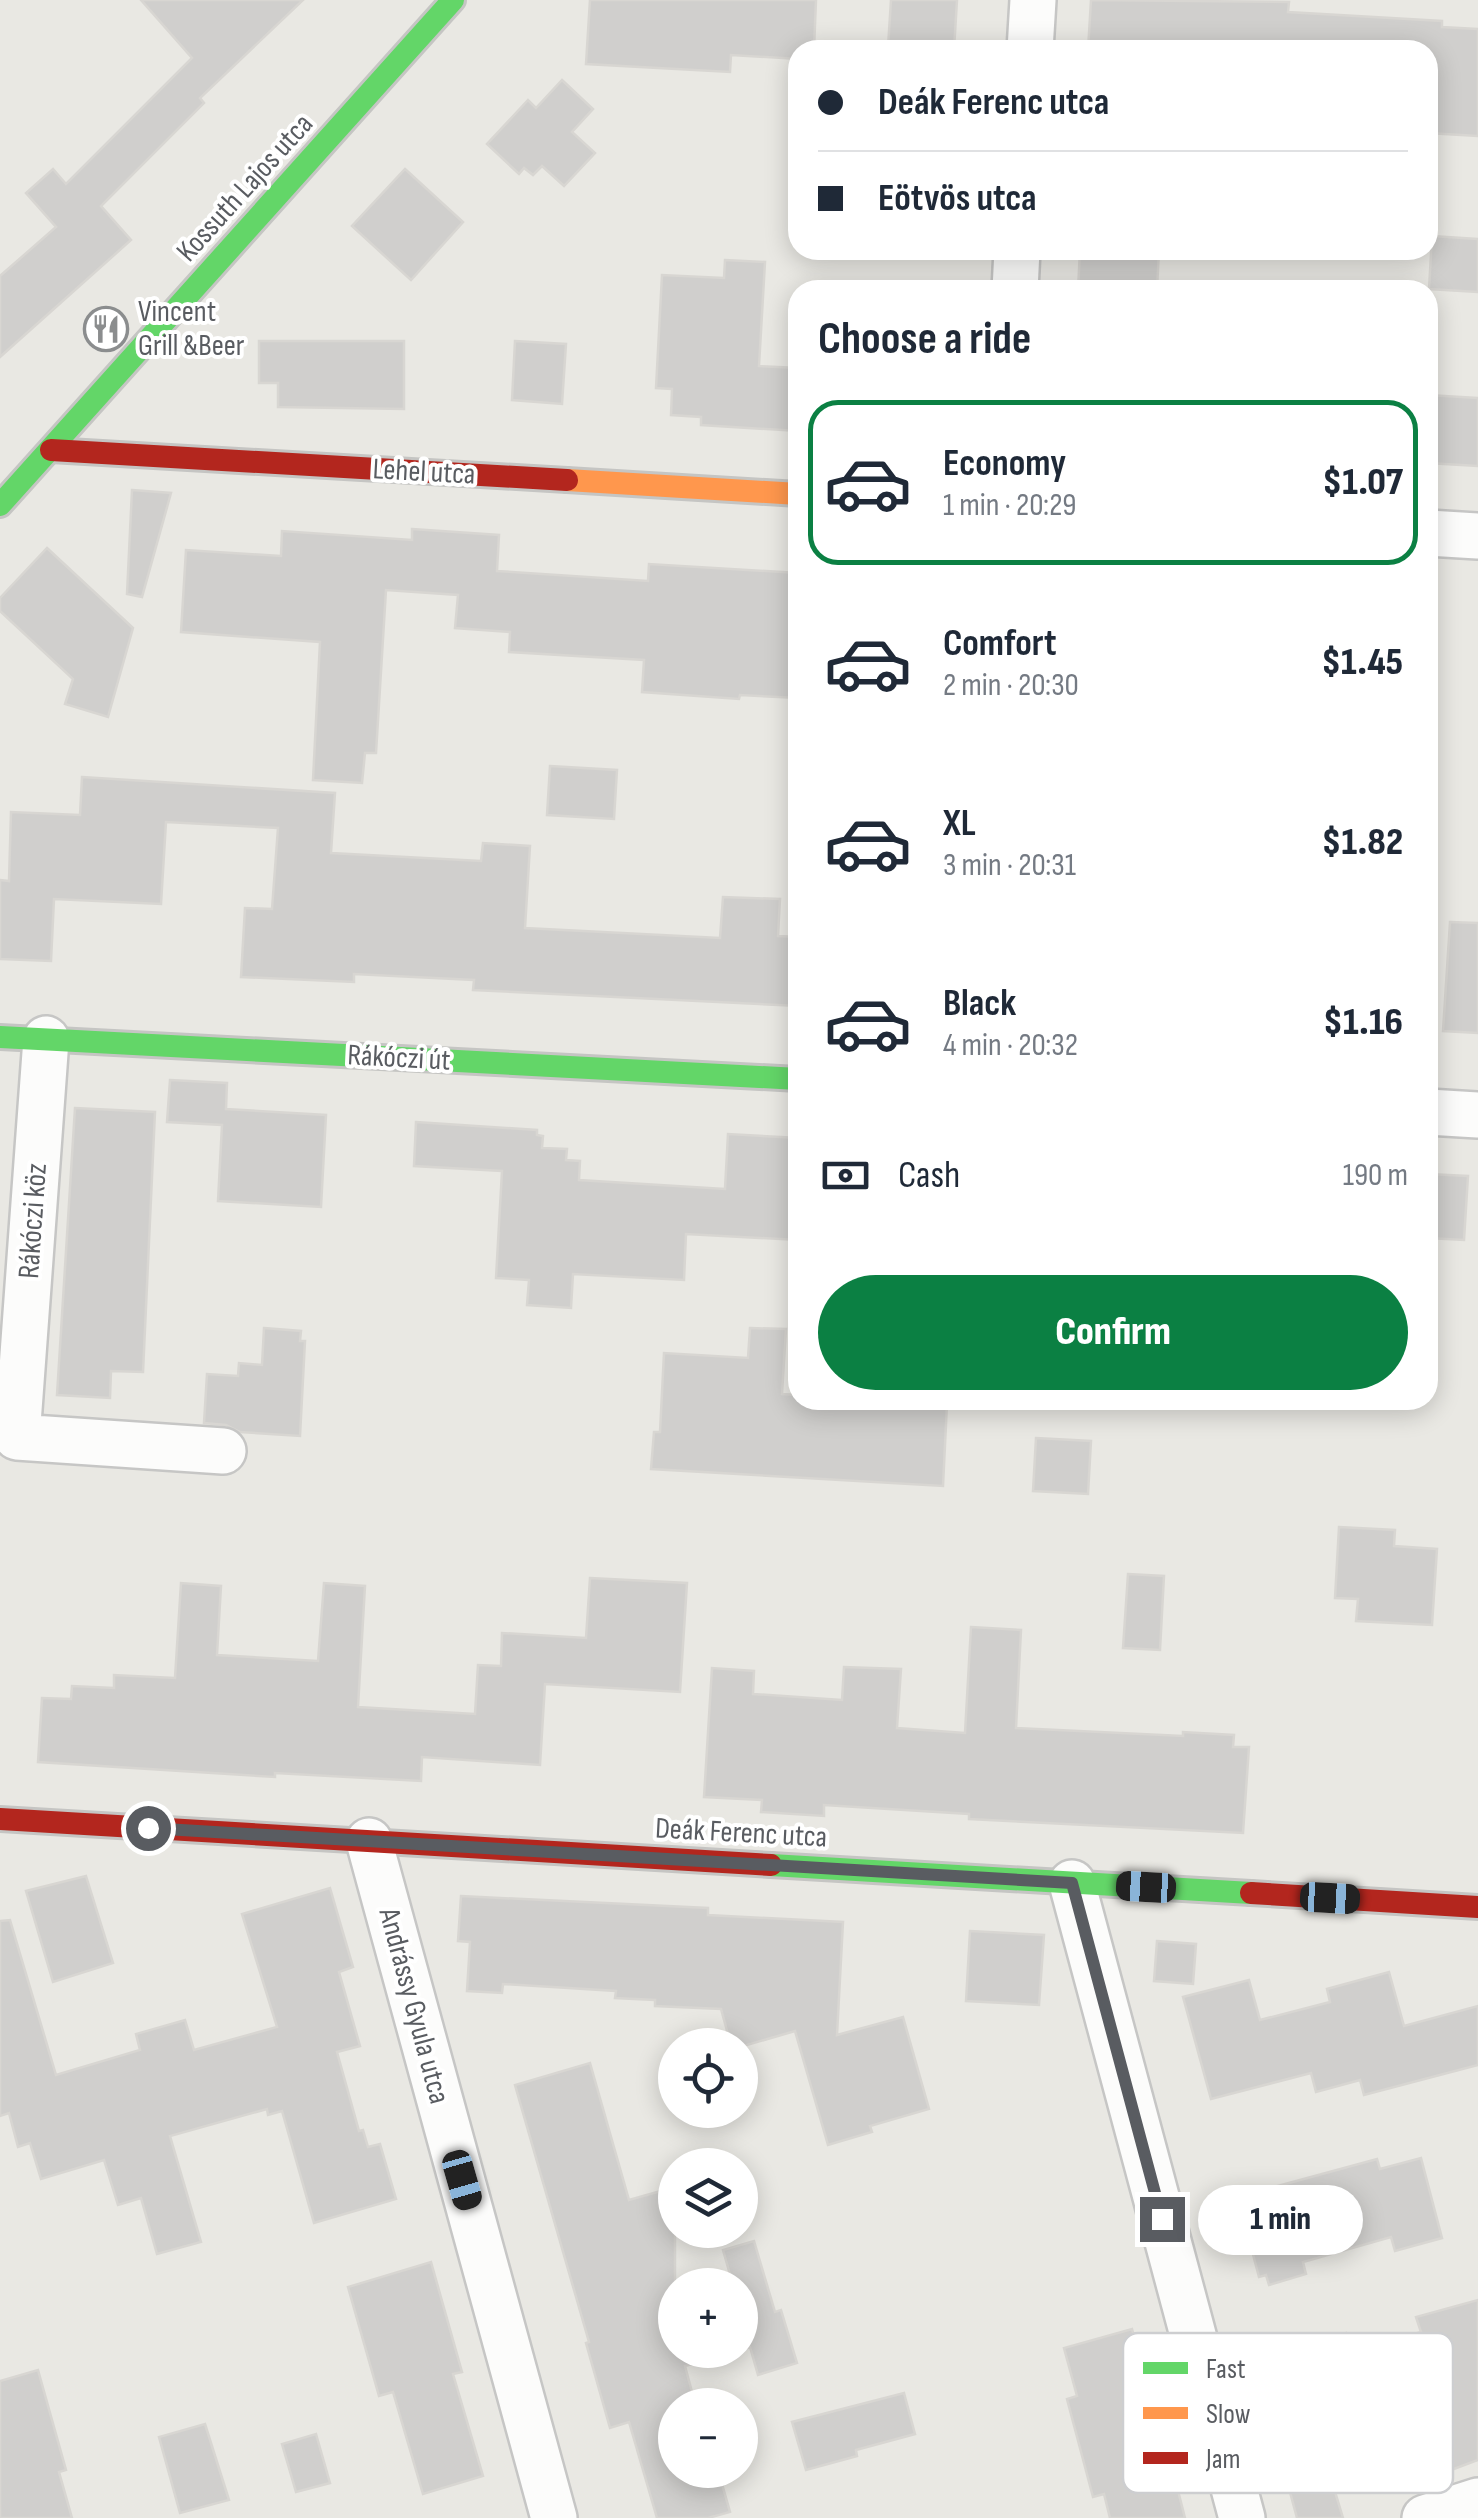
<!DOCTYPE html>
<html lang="en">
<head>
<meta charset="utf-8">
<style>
	:root { --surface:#fff; --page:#f2f2f3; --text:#1f2937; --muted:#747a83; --line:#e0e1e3; --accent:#0b8043 }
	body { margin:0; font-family:"Sofia Sans Condensed",sans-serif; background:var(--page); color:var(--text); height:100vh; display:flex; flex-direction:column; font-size:38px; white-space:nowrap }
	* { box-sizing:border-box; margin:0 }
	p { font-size:32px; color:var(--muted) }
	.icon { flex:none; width:55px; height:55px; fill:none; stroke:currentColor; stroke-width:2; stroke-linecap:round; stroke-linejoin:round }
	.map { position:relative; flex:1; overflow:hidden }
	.sheet { position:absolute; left:788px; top:280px; width:650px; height:1130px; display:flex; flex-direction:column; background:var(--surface); border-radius:30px; box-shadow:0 5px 25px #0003 }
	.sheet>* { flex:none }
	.banner { position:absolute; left:788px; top:40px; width:650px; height:220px; border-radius:30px; box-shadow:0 5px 25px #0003; display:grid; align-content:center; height:220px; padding:0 30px; background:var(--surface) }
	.fabs { position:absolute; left:658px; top:2028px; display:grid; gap:20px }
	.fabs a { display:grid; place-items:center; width:100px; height:100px; border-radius:50%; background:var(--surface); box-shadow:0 5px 25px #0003; font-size:50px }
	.end { position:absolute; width:45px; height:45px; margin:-22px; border:12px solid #595c61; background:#fff; box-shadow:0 0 0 5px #fff }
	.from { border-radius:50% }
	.bubble { position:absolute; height:70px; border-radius:35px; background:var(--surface); box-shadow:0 5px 25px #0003; font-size:32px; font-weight:800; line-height:70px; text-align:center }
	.car { position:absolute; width:30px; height:60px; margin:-30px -15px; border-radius:12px; box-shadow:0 0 8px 2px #0007; background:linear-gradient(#222 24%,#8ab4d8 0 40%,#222 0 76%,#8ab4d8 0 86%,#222 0) }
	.banner b { display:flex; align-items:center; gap:35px; height:95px; font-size:38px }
	.banner b+b { border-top:2px solid var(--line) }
	.banner i { width:25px; height:25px; background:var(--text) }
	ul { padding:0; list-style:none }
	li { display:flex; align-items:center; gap:30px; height:165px; margin:0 20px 15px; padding:0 10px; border:5px solid transparent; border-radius:30px }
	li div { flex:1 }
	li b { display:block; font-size:38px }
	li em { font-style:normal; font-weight:800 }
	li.on { border-color:var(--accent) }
	li>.icon { width:90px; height:90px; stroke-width:1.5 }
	h2 { padding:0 30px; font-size:45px; line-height:120px }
	.pay { display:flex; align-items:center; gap:25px; height:110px; padding:0 30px; font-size:38px }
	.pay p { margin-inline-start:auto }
	.action { display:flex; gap:20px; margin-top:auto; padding:20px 30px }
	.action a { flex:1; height:115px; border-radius:60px; background:var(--accent); color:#fff; font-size:40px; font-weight:800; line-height:115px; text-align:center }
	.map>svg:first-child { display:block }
	.building { fill:#d0cfcd; stroke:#d8d6d2; stroke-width:2.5 }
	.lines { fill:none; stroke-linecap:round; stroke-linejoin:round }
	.street-casing { stroke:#c6c6c5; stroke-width:50 }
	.fast-casing { stroke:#c5c5c3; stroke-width:28 }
	.slow-casing { stroke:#c5c5c3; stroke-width:28 }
	.jam-casing { stroke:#c5c5c3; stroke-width:28 }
	.street { stroke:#fcfcfb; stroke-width:45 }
	.fast { stroke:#63d668; stroke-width:22 }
	.slow { stroke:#ff974d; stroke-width:22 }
	.jam { stroke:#b3261e; stroke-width:22 }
	.route { stroke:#595c61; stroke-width:12 }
	.labels { text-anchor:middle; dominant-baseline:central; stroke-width:8; stroke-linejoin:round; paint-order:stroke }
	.street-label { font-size:30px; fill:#595c61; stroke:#fff }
	.poi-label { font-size:30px; fill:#595c61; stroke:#fff; text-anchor:start }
	.key { fill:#fff; stroke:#cdced0; stroke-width:2.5 }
	.key-label { font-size:28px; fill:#595c61 }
</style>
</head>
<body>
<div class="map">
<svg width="1478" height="2518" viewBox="0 0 1478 2518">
	<rect width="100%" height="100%" fill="#e9e8e3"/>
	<g class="building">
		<polygon points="141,0 303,0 200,98 204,103 101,206 131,240 0,357 0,276 56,227 26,193 53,169 66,184 192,58"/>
		<polygon points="590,0 816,0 814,50 798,50 798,59 731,55 730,72 586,64"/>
		<polygon points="891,0 957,0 954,50 888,47"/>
		<polygon points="1091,0 1289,2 1288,12 1442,21 1442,27 1478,29 1478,136 1428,133 1428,50 1088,50"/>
		<polygon points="562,80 593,109 572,132 595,153 564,186 542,166 533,175 524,168 519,174 487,144 528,100 536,108"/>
		<polygon points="405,169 463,222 411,280 352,226"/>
		<polygon points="1432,236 1478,239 1478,292 1429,289"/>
		<polygon points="1080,250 1159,250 1157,290 1078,290"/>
		<polygon points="725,260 765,262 759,366 798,368 798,431 701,425 701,417 671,415 672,389 656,388 662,275 724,278"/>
		<polygon points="259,341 404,341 404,409 278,407 278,383 259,383"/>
		<polygon points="515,341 566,344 562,404 512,400"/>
		<polygon points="1428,395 1478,398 1478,466 1428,463"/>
		<polygon points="132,490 171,493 142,597 127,594"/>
		<polygon points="412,529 499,535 497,571 648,581 649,564 798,573 798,698 740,695 739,699 642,692 644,660 509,652 510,632 455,628 458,595 386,590 376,753 365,753 362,783 313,780 320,642 181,632 186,550 281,556 282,531 412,540"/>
		<polygon points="47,548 133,628 108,717 65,704 73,679 0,611 0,598"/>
		<polygon points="550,766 617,770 614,819 547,815"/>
		<polygon points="82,777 335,793 331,853 481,861 483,843 530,846 525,928 720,938 723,897 780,899 778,936 798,937 798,1006 473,990 474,980 354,974 354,982 241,977 245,908 272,909 278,828 166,822 161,904 54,899 51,961 0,959 0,880 9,881 11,812 80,815"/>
		<polygon points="1450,922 1478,923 1478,1033 1443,1031"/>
		<polygon points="170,1080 227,1083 226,1109 326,1115 321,1207 218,1201 222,1125 167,1122"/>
		<polygon points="75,1108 155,1112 143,1372 111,1371 110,1398 57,1395"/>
		<polygon points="416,1122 537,1130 537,1135 543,1136 542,1148 567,1149 566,1160 580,1161 579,1180 725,1189 728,1134 798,1138 798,1240 686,1234 684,1280 573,1274 571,1308 527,1305 529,1280 496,1278 502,1171 414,1166"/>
		<polygon points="1428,1174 1468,1176 1464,1240 1428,1238"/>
		<polygon points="264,1328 301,1331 300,1341 305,1341 300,1436 240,1432 226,1425 204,1423 207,1374 238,1376 239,1363 262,1365"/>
		<polygon points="750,1328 786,1329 782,1394 798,1395 798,1400 947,1404 943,1486 651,1469 654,1432 660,1432 664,1353 748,1358"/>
		<polygon points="1036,1438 1091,1441 1088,1494 1033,1491"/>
		<polygon points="1339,1527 1395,1530 1394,1546 1437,1549 1432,1625 1356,1621 1358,1599 1335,1598"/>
		<polygon points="1128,1574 1164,1576 1160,1650 1123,1648"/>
		<polygon points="590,1578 687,1583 680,1692 545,1684 540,1765 422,1757 421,1781 275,1773 275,1777 38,1762 42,1698 71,1699 72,1686 114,1688 114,1675 175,1678 181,1583 221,1586 217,1655 318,1661 324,1583 365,1586 358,1707 475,1714 478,1665 501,1666 502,1633 586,1638"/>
		<polygon points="971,1627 1021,1630 1016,1728 1183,1736 1183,1732 1234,1735 1233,1747 1249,1747 1243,1833 969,1819 969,1814 824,1805 824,1816 761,1812 762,1800 704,1797 712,1668 754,1671 753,1694 842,1700 844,1667 901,1669 897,1728 965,1733"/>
		<polygon points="86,1876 113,1963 53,1982 26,1891"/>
		<polygon points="330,1888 353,1967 339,1972 360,2046 337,2052 359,2131 363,2130 368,2147 380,2144 396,2199 314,2223 282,2111 268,2115 267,2109 170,2136 201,2242 157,2254 141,2198 118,2205 104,2160 41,2179 30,2143 18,2147 9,2113 0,2116 0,1921 10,1920 56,2075 140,2050 136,2034 185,2020 194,2050 277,2027 242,1914"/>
		<polygon points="461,1896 708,1908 708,1915 843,1922 837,2035 903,2017 929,2109 870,2126 872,2132 828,2145 795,2031 740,2047 731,2045 721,2009 655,2006 655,2000 615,1998 616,1991 503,1984 502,1993 467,1991 470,1942 458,1941"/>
		<polygon points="970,1931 1044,1935 1039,2005 966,2001"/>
		<polygon points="1157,1941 1196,1944 1193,1984 1154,1981"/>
		<polygon points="1389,1972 1404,2026 1478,2006 1478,2065 1364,2095 1360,2080 1316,2092 1311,2073 1211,2099 1183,1997 1249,1980 1260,2020 1330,2002 1327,1989"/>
		<polygon points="590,2063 629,2200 675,2187 675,2350 739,2350 685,2366 695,2403 675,2405 675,2470 718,2470 730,2512 708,2518 657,2518 629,2422 610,2428 586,2343 589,2342 515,2085"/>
		<polygon points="1421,2158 1442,2238 1395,2251 1391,2237 1303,2262 1306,2274 1269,2285 1266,2275 1259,2277 1240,2206 1280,2196 1278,2186 1377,2159 1380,2169"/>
		<polygon points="754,2241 775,2312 781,2310 797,2363 758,2375 750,2347 740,2350 740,2285 733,2285 723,2250"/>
		<polygon points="431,2262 462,2372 453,2374 483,2476 423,2494 393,2392 379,2396 348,2287"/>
		<polygon points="1478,2300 1478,2460 1443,2473 1427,2423 1323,2452 1343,2518 1297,2518 1281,2459 1306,2451 1280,2352 1346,2333 1351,2352 1421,2332 1416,2317"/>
		<polygon points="1132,2329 1146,2381 1136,2384 1159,2471 1172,2467 1185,2518 1110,2518 1104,2494 1093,2497 1067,2399 1077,2396 1064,2348"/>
		<polygon points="38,2370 66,2470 59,2472 72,2518 0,2518 0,2381"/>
		<polygon points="904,2393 915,2434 856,2450 857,2456 806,2470 792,2422"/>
		<polygon points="205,2424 229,2500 180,2513 159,2437"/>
		<polygon points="316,2434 330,2483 296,2492 282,2444"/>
	</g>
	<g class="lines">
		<defs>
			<g id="street">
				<polyline points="1030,50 1033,0"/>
				<polyline points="1015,290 1017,250"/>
				<polyline points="1428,533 1478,536"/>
				<polyline points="46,1039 17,1437 223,1451"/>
				<polyline points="1428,1112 1478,1115"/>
				<polyline points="369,1841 554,2518"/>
				<polyline points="1072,1883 1242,2518"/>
				<polyline points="1425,2518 1478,2501"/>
			</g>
			<g id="fast">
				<polyline points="0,505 453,0"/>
				<polyline points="0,1037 798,1079"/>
				<polyline points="771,1865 1251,1893"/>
			</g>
			<polyline id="slow" points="567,480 798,494"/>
			<g id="jam">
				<polyline points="51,450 567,480"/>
				<polyline points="0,1819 771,1865"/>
				<polyline points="1251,1893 1478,1907"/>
			</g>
		</defs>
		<use href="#street" class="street-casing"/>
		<use href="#fast" class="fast-casing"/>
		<use href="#slow" class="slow-casing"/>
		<use href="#jam" class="jam-casing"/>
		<use href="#street" class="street"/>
		<use href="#fast" class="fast"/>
		<use href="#slow" class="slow"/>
		<use href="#jam" class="jam"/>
	</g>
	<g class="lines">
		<polyline class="route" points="148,1828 1072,1883 1162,2219"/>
	</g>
	<defs>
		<symbol id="restaurant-ring" viewBox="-11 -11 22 22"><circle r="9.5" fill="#fff" stroke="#8b8d8e" stroke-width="1.5"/><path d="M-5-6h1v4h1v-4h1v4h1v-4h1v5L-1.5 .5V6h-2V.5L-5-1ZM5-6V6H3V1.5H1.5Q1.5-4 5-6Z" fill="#8b8d8e"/></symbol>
	</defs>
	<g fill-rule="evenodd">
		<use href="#restaurant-ring" x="81" y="304" width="50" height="50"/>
	</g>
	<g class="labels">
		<g class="street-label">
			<text transform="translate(245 188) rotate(-48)">Kossuth Lajos utca</text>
			<text transform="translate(424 472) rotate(3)">Lehel utca</text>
			<text transform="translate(399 1058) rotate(3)">Rákóczi út</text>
			<text transform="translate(33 1221) rotate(-86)">Rákóczi köz</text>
			<text transform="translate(741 1833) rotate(3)">Deák Ferenc utca</text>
			<text transform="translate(414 2006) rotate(75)">Andrássy Gyula utca</text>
		</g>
		<g class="poi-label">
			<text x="138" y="312">Vincent<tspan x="138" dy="34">Grill &amp;Beer</tspan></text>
		</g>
	</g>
	<rect x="1123" y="2333" width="330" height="160" rx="15" class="key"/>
	<rect x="1143" y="2362" width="45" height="12" fill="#63d668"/>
	<rect x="1143" y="2407" width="45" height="12" fill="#ff974d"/>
	<rect x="1143" y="2452" width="45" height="12" fill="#b3261e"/>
	<g class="key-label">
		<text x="1206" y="2378">Fast</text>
		<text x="1206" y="2423">Slow</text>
		<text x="1206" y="2468">Jam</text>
	</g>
</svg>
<div class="fabs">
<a><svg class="icon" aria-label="locate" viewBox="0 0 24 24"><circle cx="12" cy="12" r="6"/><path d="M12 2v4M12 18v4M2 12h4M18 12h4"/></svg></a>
<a><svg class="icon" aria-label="layers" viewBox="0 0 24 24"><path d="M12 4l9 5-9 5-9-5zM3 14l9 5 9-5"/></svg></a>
<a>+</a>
<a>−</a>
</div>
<i class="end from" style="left:148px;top:1828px"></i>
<i class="end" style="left:1162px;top:2219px"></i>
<div class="bubble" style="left:1198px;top:2185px;width:165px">1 min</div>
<i class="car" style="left:1146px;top:1887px;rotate:273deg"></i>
<i class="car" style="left:1330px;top:1898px;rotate:93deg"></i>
<i class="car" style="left:462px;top:2180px;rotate:164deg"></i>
<div class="banner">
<b><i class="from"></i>Deák Ferenc utca</b>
<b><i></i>Eötvös utca</b>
</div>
<section class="sheet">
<h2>Choose a ride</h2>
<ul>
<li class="on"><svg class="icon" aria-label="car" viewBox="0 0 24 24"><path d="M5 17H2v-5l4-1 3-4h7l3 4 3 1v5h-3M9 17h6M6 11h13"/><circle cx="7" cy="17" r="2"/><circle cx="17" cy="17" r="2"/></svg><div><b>Economy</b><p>1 min · 20:29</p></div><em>$1.07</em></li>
<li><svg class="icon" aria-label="car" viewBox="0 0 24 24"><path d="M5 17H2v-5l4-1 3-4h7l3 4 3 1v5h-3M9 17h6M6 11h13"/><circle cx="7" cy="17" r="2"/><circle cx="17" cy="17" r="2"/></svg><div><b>Comfort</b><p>2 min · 20:30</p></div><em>$1.45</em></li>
<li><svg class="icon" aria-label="car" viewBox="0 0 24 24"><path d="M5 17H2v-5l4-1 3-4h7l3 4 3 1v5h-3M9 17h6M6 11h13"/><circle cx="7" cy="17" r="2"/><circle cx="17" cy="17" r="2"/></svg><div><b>XL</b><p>3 min · 20:31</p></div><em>$1.82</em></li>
<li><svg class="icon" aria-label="car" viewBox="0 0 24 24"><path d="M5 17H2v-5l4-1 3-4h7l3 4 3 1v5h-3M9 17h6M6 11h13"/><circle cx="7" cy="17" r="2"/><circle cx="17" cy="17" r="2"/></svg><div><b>Black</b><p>4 min · 20:32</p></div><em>$1.16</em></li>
</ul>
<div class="pay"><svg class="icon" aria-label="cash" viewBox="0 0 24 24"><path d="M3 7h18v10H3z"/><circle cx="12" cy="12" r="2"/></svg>Cash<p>190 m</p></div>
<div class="action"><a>Confirm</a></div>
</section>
</div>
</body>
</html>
